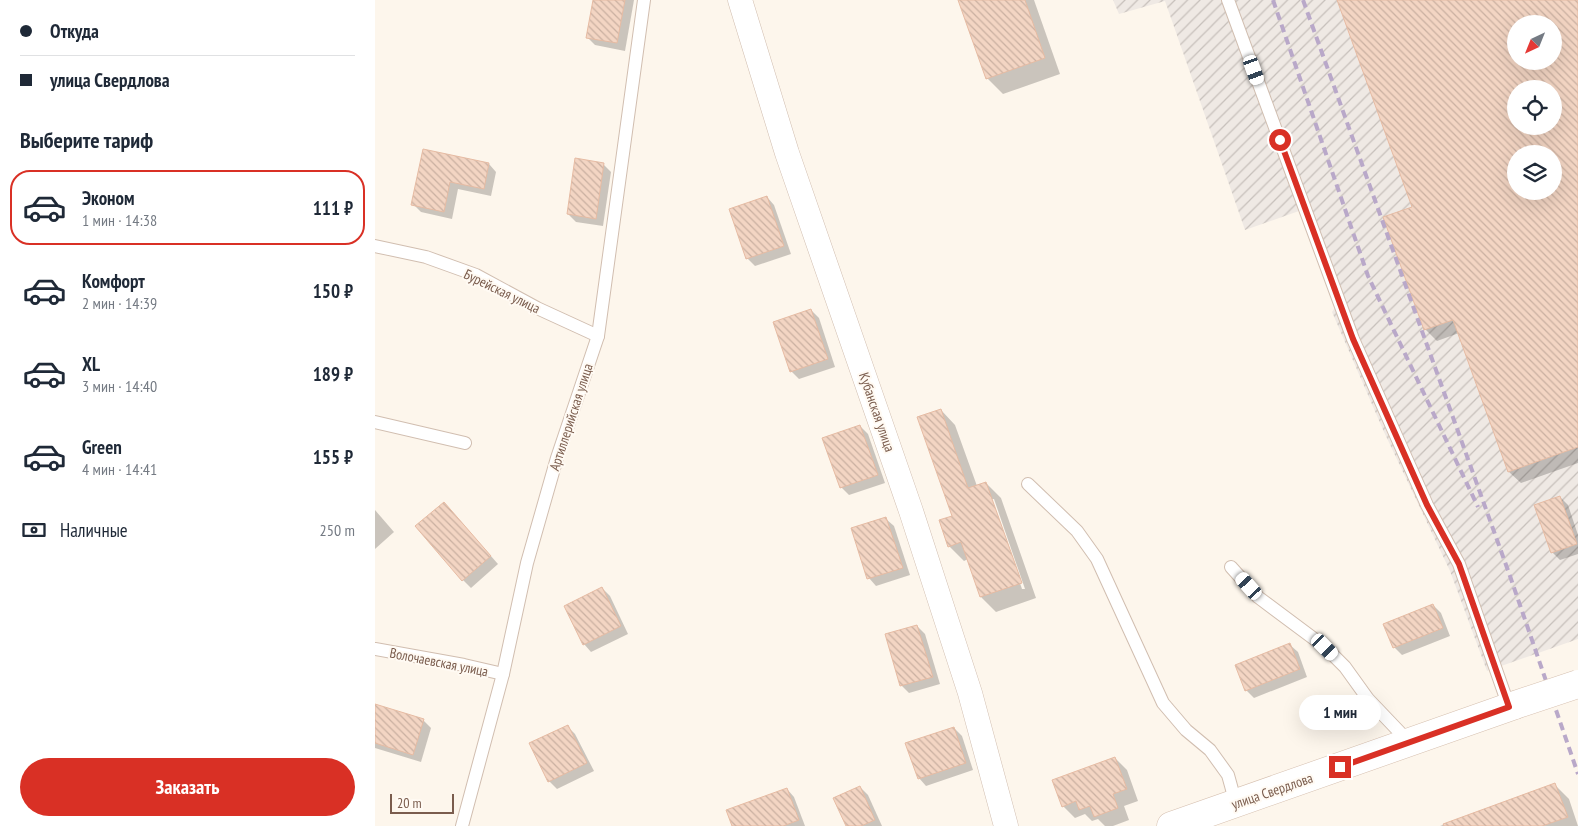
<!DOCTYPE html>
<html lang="ru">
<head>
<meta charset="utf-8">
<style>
	:root { --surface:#fff; --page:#f2f2f3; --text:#1f2937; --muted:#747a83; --line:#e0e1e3; --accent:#d93025 }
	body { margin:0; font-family:"PT Sans Narrow",sans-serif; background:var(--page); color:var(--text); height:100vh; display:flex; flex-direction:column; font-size:19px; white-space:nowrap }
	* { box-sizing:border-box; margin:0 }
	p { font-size:16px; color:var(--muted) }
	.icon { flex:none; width:28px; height:28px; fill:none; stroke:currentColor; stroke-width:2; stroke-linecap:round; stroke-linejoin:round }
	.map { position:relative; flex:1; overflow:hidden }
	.sheet { display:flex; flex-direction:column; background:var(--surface); width:375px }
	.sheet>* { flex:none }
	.guide { display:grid; align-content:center; height:110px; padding:0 20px; background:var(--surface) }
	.needle { width:32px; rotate:223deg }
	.fabs { position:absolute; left:1132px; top:15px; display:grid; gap:10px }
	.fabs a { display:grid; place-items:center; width:55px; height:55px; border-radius:50%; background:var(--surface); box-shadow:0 5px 20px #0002; font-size:25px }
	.scale { position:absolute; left:15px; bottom:12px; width:64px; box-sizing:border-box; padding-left:5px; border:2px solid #7a5c4d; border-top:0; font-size:14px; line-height:18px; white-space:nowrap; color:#7a5c4d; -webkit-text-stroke:4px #fffaf3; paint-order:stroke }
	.end { position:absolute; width:22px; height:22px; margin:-11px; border:6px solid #d93025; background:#fff; box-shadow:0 0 0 2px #fff }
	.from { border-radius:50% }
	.bubble { position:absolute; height:35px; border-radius:18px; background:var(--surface); box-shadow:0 5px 20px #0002; font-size:16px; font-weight:700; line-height:35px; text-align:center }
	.car { position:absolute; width:15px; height:30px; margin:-15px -8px; border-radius:6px; box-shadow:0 0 4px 1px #0007; background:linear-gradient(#fff 24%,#345 0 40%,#fff 0 76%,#345 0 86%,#fff 0) }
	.guide b { display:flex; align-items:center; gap:18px; height:48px; font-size:19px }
	.guide b+b { border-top:1px solid var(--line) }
	.guide i { width:12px; height:12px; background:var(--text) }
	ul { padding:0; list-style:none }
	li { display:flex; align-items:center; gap:15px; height:75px; margin:0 10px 8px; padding:0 10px; border:2px solid transparent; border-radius:20px }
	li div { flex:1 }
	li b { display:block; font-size:19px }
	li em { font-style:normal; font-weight:700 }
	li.active { border-color:var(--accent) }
	li>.icon { width:45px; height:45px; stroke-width:1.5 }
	h2 { padding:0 20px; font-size:22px; line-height:60px }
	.pay { display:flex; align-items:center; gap:12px; height:55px; padding:0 20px; font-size:19px }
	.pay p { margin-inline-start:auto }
	.action { display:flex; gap:10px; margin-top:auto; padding:10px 20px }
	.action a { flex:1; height:58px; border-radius:30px; background:var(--accent); color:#fff; font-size:20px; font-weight:700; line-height:58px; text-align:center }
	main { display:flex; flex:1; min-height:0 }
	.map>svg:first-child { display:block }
	.industrial { fill:url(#industrial-furrows); fill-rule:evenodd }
	.shadow { fill:#0003; fill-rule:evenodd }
	.building { fill:url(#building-back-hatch); stroke:#e6bba3; fill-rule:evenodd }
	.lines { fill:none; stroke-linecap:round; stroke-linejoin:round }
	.lane-casing { stroke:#d1beb0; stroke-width:14 }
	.street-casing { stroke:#d1beb0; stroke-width:25 }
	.secondary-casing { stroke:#d6c0b0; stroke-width:29 }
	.lane { stroke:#fff; stroke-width:12 }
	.street { stroke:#fff; stroke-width:24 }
	.secondary { stroke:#fff; stroke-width:28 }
	.rail { stroke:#b9a8c9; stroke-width:4; stroke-dasharray:8 5; stroke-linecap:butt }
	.secondary-bridge-casing { stroke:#d6c0b0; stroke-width:29; stroke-linecap:butt }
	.secondary-bridge { stroke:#fff; stroke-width:28 }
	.route { stroke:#d93025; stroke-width:6 }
	.labels { text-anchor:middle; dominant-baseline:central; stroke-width:4; stroke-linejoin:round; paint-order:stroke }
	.street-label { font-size:14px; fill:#7a5c4d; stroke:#fffaf3 }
</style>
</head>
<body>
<main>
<section class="sheet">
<div class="guide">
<b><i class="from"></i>Откуда</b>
<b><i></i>улица Свердлова</b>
</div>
<h2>Выберите тариф</h2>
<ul>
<li class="active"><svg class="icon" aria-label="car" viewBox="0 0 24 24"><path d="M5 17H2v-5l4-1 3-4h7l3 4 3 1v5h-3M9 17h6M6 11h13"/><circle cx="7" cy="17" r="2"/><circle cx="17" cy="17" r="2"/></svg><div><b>Эконом</b><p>1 мин · 14:38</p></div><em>111 ₽</em></li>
<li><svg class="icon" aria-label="car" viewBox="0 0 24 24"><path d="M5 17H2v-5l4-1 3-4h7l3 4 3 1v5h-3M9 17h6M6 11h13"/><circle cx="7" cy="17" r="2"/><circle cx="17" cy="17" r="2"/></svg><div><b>Комфорт</b><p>2 мин · 14:39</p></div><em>150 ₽</em></li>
<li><svg class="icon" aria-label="car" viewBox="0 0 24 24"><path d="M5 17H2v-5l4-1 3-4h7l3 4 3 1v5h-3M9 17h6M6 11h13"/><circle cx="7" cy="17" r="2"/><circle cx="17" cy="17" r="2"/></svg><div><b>XL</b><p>3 мин · 14:40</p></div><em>189 ₽</em></li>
<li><svg class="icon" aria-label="car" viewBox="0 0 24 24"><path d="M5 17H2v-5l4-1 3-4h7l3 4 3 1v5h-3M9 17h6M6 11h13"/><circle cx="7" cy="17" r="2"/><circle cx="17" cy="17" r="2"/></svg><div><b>Green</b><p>4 мин · 14:41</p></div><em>155 ₽</em></li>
</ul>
<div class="pay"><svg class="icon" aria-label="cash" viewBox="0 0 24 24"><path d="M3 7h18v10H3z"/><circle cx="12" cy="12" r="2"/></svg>Наличные<p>250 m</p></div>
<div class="action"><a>Заказать</a></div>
</section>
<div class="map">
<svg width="1203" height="826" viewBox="0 0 1203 826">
	<defs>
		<pattern id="industrial-furrows" width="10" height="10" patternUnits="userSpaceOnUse" patternTransform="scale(1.25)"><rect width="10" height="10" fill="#efe9e4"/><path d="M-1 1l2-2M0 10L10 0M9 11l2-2" fill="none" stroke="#c7c0bb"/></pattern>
		<pattern id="building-back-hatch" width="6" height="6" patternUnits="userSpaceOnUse" patternTransform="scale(1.25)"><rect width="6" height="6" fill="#f3d5c3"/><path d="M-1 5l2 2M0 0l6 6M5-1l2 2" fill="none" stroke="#cab0a1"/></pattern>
	</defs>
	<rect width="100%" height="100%" fill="#fdf6ec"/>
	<path class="industrial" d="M738,0H1203V639L1112,671L1075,571L1009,432L957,312L961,306L924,211L870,230L790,1L744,14ZM1141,24H1179V61H1141ZM1141,89H1179V126H1141ZM1141,154H1179V191H1141Z"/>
	<g class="shadow">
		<polygon points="219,0 259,0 250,51 220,45 212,37"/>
		<polygon points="585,0 659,0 685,74 628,94 612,78"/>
		<path d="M963,0H1203V463L1146,483L1134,472L1084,333L1062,341L1050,329L1038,207ZM1141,24H1179V61H1141ZM1141,89H1179V126H1141ZM1141,154H1179V191H1141Z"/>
		<polygon points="49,150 114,164 121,172 116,196 83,189 77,219 46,212 38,204"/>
		<polygon points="228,164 236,172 228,226 201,222 193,214"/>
		<polygon points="392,197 399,205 416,254 380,266 372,258"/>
		<polygon points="436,310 444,318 460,367 424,379 416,371"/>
		<path d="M566,410L580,425L602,486L611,483L626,498L661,598L621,612L606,597L593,559L589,561L574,546L578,516ZM616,499H619L650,589H647Z"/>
		<polygon points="485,426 493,434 510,483 474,495 466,487"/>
		<polygon points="1185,497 1193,505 1203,535 1203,554 1185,560 1177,552"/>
		<polygon points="69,503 123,564 96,588 88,580"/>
		<polygon points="0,510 19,532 0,549"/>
		<polygon points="511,519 519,526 535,575 501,586 494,578"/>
		<polygon points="227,588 235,596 253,634 216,652 209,644"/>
		<polygon points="1058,605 1066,613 1075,636 1027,655 1019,647"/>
		<polygon points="542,626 550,634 565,684 534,693 526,685"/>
		<polygon points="915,645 923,652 932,677 879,698 871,690"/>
		<polygon points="0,705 48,720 56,728 46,762 0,748"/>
		<polygon points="192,726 200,734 219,771 182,789 174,781"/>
		<polygon points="579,728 587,736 598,770 551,786 544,778"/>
		<polygon points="740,758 752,770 763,801 749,806 754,820 738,826 730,826 723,819 717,821 710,814 700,818 688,806"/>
		<polygon points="1180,785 1194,799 1203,826 1065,826"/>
		<polygon points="485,787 493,795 507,826 472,826"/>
		<polygon points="412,789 419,797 430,826 358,826"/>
	</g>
	<g class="building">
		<polygon points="218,0 250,0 242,43 211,38"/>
		<polygon points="583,0 650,0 670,58 611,79"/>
		<path d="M962,0H1203V447L1133,472L1078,320L1049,330L1008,217L1037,207ZM1141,24H1179V61H1141ZM1141,89H1179V126H1141ZM1141,154H1179V191H1141Z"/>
		<polygon points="48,149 114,163 109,189 75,182 69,212 36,205"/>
		<polygon points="200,158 229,163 221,219 192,214"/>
		<polygon points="392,196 409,246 371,259 354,209"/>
		<polygon points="436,309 453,359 415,372 398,322"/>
		<polygon points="566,409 593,488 611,482 647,583 605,597 586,542 573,547 564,520 577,516 542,417"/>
		<polygon points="485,425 503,475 465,488 447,438"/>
		<polygon points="1185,496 1202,544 1176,553 1159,505"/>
		<polygon points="69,502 116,556 87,581 40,526"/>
		<polygon points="511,517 528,568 492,579 476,528"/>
		<polygon points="227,587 246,626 208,645 189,606"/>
		<polygon points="1058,604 1068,628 1018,648 1008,624"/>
		<polygon points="542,625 558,677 525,686 510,634"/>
		<polygon points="915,643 925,669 870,691 860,665"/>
		<polygon points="0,704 49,719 38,755 0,743"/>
		<polygon points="193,725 212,763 173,782 154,743"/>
		<polygon points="579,727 591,763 543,779 530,743"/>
		<polygon points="740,757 752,789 738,794 743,808 719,817 715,806 704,810 701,801 687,807 677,780"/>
		<polygon points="1180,783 1193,817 1167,826 1069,826 1068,824"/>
		<polygon points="485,786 500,820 486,826 471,826 458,798"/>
		<polygon points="412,788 424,820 408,826 357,826 351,810"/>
	</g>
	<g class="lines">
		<defs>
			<g id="lane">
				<polyline points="853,0 978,339 1052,505 1084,564 1134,707"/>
				<polyline points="0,246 51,257 101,275 162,308 223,336"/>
				<polyline points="0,422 90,443"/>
				<polyline points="653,484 702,531 722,559 788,703 811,730 835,750 853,775 861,804"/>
				<polyline points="856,567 883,597 950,647 970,667 993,699 1034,742"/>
				<polyline points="0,649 89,665 128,674"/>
				<polyline points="87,826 128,674 152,563 182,458 223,336 269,0"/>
			</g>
			<polyline id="street" points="365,0 412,153 536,511 595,693 631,826"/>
			<polyline id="secondary" points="796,826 1140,705"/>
		</defs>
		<use href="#lane" class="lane-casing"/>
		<use href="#street" class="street-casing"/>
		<use href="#secondary" class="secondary-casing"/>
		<use href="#lane" class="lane"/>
		<use href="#street" class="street"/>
		<use href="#secondary" class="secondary"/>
		<g class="rail">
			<polyline points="898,0 993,276 1103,507"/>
			<polyline points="928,0 1135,576 1203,774"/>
		</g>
		<defs>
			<polyline id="secondary-bridge" points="1140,705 1203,684"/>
		</defs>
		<use href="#secondary-bridge" class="secondary-bridge-casing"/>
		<use href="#secondary-bridge" class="secondary-bridge"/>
	</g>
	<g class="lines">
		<polyline class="route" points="905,140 978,339 1052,505 1084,564 1134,707 965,767"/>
	</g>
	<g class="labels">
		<g class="street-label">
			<text transform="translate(127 291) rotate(26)">Бурейская улица</text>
			<text transform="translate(502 412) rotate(71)">Кубанская улица</text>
			<text transform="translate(196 417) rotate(-72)">Артиллерийская улица</text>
			<text transform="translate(64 662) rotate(11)">Волочаевская улица</text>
			<text transform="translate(897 791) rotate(-19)">улица Свердлова</text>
		</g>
	</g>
</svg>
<div class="fabs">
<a><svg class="needle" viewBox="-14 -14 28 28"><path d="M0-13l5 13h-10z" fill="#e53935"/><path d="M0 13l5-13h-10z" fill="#747a83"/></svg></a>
<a><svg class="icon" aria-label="locate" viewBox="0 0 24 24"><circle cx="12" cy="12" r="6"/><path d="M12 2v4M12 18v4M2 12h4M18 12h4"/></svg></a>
<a><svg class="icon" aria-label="layers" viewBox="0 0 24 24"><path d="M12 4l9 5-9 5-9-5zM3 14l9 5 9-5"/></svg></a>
</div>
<div class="scale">20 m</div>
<i class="end from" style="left:905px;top:140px"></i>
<i class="end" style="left:965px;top:767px"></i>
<div class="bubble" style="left:924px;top:695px;width:82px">1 мин</div>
<i class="car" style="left:879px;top:70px;rotate:160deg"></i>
<i class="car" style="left:874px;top:586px;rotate:318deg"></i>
<i class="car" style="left:950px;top:647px;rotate:135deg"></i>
</div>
</main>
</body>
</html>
